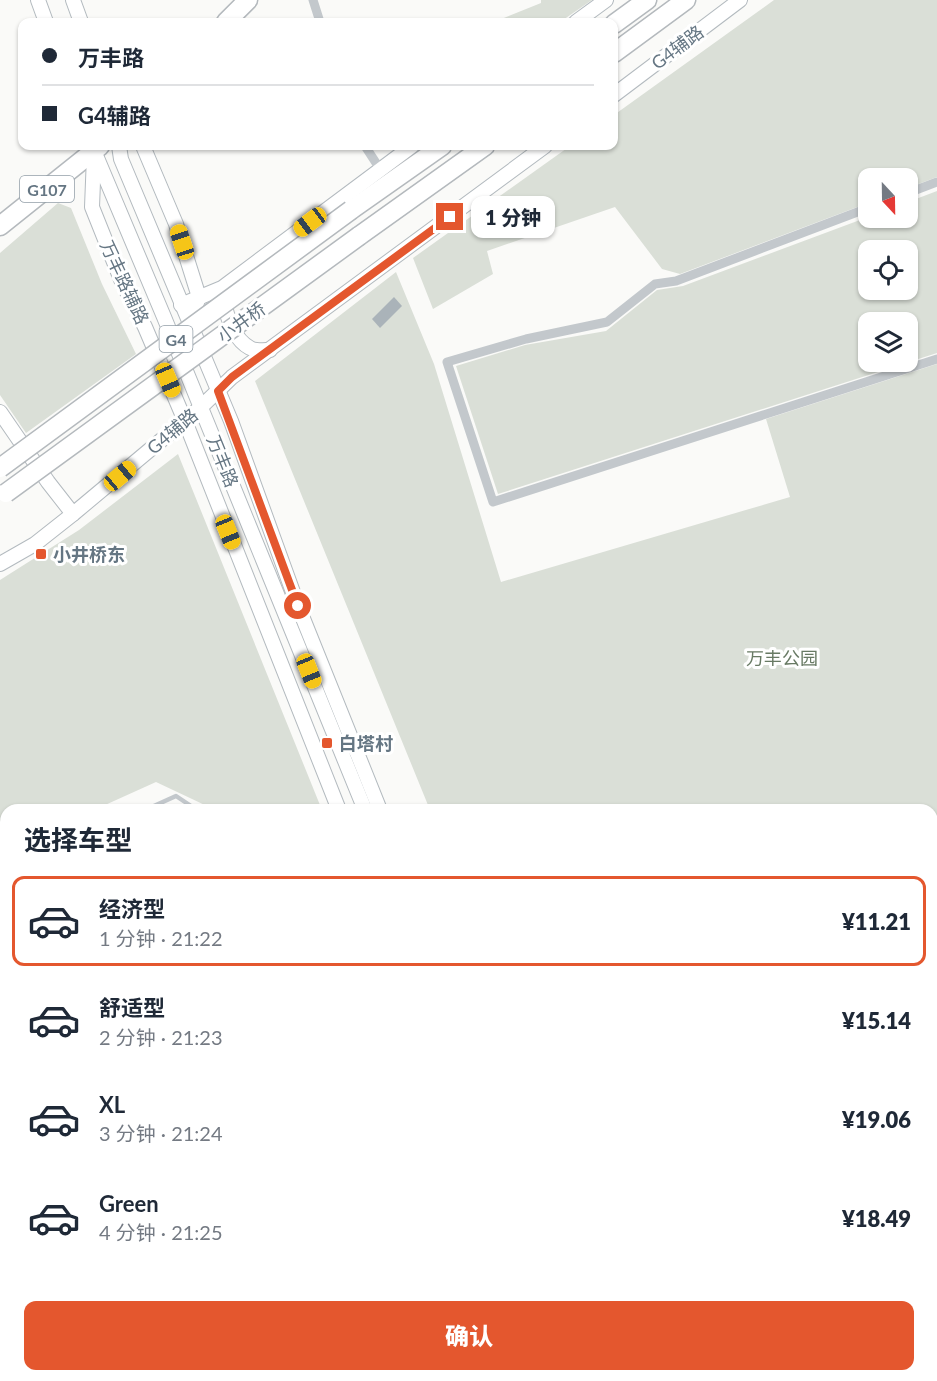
<!DOCTYPE html>
<html lang="zh">
<head>
<meta charset="utf-8">
<style>
	:root { --surface:#fff; --page:#f6f6f7; --text:#1f2937; --muted:#747a83; --line:#e0e1e3; --accent:#e4572e }
	body { margin:0; font-family:Lato,"Noto Sans SC",sans-serif; background:var(--page); color:var(--text); height:100vh; display:flex; flex-direction:column; font-size:22px; white-space:nowrap }
	* { box-sizing:border-box; margin:0 }
	p { font-size:20px; color:var(--muted) }
	.icon { flex:none; width:33px; height:33px; fill:none; stroke:currentColor; stroke-width:2; stroke-linecap:round; stroke-linejoin:round }
	.map { position:relative; flex:1; overflow:hidden }
	.panel { position:absolute; left:0px; top:804px; width:938px; height:578px; display:flex; flex-direction:column; background:var(--surface); border-radius:18px 18px 0 0; box-shadow:0 2px 4px #0004 }
	.panel>* { flex:none }
	.top-card { position:absolute; left:18px; top:18px; width:600px; height:132px; border-radius:12px; box-shadow:0 2px 4px #0004; display:grid; align-content:center; height:132px; padding:0 24px; background:var(--surface) }
	.needle { width:39px; rotate:158deg }
	.fabs { position:absolute; left:858px; top:168px; display:grid; gap:12px }
	.fabs a { display:grid; place-items:center; width:60px; height:60px; border-radius:12px; background:var(--surface); box-shadow:0 2px 4px #0004; font-size:30px }
	.end { position:absolute; width:27px; height:27px; margin:-14px; border:8px solid #e4572e; background:#fff; box-shadow:0 0 0 3px #fff }
	.from { border-radius:50% }
	.bubble { position:absolute; height:42px; border-radius:12px; background:var(--surface); box-shadow:0 2px 4px #0004; font-size:20px; font-weight:800; line-height:42px; text-align:center }
	.car { position:absolute; width:18px; height:36px; margin:-18px -9px; border-radius:8px; box-shadow:0 0 4px 2px #0007; background:linear-gradient(#f5c518 24%,#345 0 40%,#f5c518 0 76%,#345 0 86%,#f5c518 0) }
	.top-card b { display:flex; align-items:center; gap:21px; height:57px; font-size:22px }
	.top-card b+b { border-top:2px solid var(--line) }
	.top-card i { width:15px; height:15px; background:var(--text) }
	ul { padding:0; list-style:none }
	li { display:flex; align-items:center; gap:18px; height:90px; margin:0 12px 9px; padding:0 12px; border:3px solid transparent; border-radius:12px }
	li div { flex:1 }
	li b { display:block; font-size:22px }
	li em { font-style:normal; font-weight:800 }
	li.on { border-color:var(--accent) }
	li>.icon { width:54px; height:54px; stroke-width:1.5 }
	h2 { padding:0 24px; font-size:27px; line-height:72px }
	.primary-button { display:flex; gap:12px; margin-top:auto; padding:12px 24px }
	.primary-button a { flex:1; height:69px; border-radius:12px; background:var(--accent); color:#fff; font-size:24px; font-weight:800; line-height:69px; text-align:center }
	.map>svg:first-child { display:block }
	.green { fill:#dadfd7; fill-rule:evenodd }
	.building { fill:#aab3b9 }
	.lines { fill:none; stroke-linecap:round; stroke-linejoin:round }
	.secondary-casing { stroke:#b3babf; stroke-width:16 }
	.highway-casing { stroke:#b4b9bd; stroke-width:21 }
	.lane { stroke:#c3c8cc; stroke-width:4.5 }
	.street { stroke:#c3c8cc; stroke-width:9 }
	.secondary { stroke:#fff; stroke-width:14 }
	.highway { stroke:#fff; stroke-width:18 }
	.highway-bridge-casing { stroke:#b4b9bd; stroke-width:21; stroke-linecap:butt }
	.highway-bridge { stroke:#fff; stroke-width:18 }
	.route { stroke:#e4572e; stroke-width:8 }
	.poi-dot { fill:#e4572e; stroke:#fff; stroke-width:2 }
	.labels { text-anchor:middle; dominant-baseline:central; stroke-width:6; stroke-linejoin:round; paint-order:stroke }
	.shield { fill:#fff; stroke:#939fa8; stroke-width:1.5 }
	.shield-label { font-size:16px; font-weight:bold; fill:#657683 }
	.street-label { font-size:18px; fill:#657683; stroke:#fff }
	.poi-label { font-size:18px; font-weight:bold; fill:#657683; stroke:#fff; text-anchor:start }
	.park-label { font-size:18px; fill:#687a64; stroke:#fff }
</style>
</head>
<body>
<div class="map">
<svg width="937" height="1381" viewBox="0 0 937 1381">
	<rect width="100%" height="100%" fill="#fafaf8"/>
	<g class="green">
		<polygon points="541,0 592,0 560,22 494,22 541,3"/>
		<polygon points="774,0 937,0 937,177 908,188 908,178 868,178 868,203 680,274 662,269 615,207 487,251 493,274 433,309 413,258 570,146 614,146 614,115"/>
		<path d="M937,191V353L498,494L456,366L525,345L606,331L657,290L683,286L868,217L908,218V202ZM868,250H908V290H868ZM868,322H908V362H868Z"/>
		<polygon points="58,203 71,208 102,284 136,354 26,433 0,395 0,253"/>
		<polygon points="396,272 434,364 501,582 790,497 766,419 937,364 937,1381 659,1381 657,1376 932,1376 932,810 430,810 255,381"/>
		<polygon points="178,454 322,810 211,810 209,807 156,782 94,810 6,810 6,849 0,852 0,580 79,530"/>
	</g>
	<g class="building">
		<polygon points="394,297 402,306 380,328 372,319"/>
		<polygon points="175,805 185,810 163,810"/>
		<polygon points="6,875 6,1119 0,1121 0,877"/>
		<polygon points="6,1249 6,1284 0,1269 0,1252"/>
		<polygon points="0,1353 6,1369 6,1376 9,1376 11,1381 0,1381"/>
		<polygon points="120,1376 181,1376 183,1381 106,1381"/>
	</g>
	<g class="lines">
		<defs>
			<g id="secondary">
				<polyline points="38,0 46,22"/>
				<polyline points="73,0 81,22"/>
				<polyline points="576,22 606,0"/>
				<polyline points="614,95 740,0"/>
				<polyline points="92,146 164,317 365,810"/>
				<polyline points="119,146 121,159 231,421 298,606 380,810"/>
				<polyline points="143,146 176,224 199,297 189,324"/>
				<polyline points="94,156 92,207 122,282 145,327 185,421 339,810"/>
				<path d="M223,296C226,314 233,339 250,348C255,351 264,350 270,350"/>
				<polyline points="181,305 222,288 412,146"/>
				<polyline points="0,412 48,482 73,514"/>
				<polyline points="0,564 35,544 73,514 201,407 232,377 545,146"/>
				<polyline points="932,952 937,940"/>
				<polyline points="0,1211 6,1209"/>
				<polyline points="591,1376 593,1381"/>
				<polyline points="613,1376 615,1381"/>
				<polyline points="384,1381 398,1376"/>
				<polyline points="725,1381 728,1376"/>
			</g>
			<g id="highway">
				<polyline points="226,22 248,0"/>
				<polyline points="614,24 647,0"/>
				<polyline points="614,53 686,0"/>
				<polyline points="351,210 442,146"/>
				<polyline points="0,226 100,146"/>
				<polyline points="359,236 485,146"/>
			</g>
		</defs>
		<use href="#secondary" class="secondary-casing"/>
		<use href="#highway" class="highway-casing"/>
		<g class="lane">
			<polyline points="145,810 176,796 197,810"/>
			<polyline points="0,867 6,864"/>
			<polyline points="0,1129 6,1127"/>
		</g>
		<g class="street">
			<polyline points="313,0 320,22"/>
			<polyline points="365,146 380,169"/>
			<polyline points="908,193 937,182"/>
			<polyline points="868,208 676,281 655,284 607,322 526,339 447,362 493,502 937,359"/>
		</g>
		<use href="#secondary" class="secondary"/>
		<use href="#highway" class="highway"/>
		<defs>
			<g id="highway-bridge">
				<polyline points="0,468 351,210"/>
				<polyline points="6,493 359,236"/>
			</g>
		</defs>
		<use href="#highway-bridge" class="highway-bridge-casing"/>
		<use href="#highway-bridge" class="highway-bridge"/>
	</g>
	<g class="lines">
		<polyline class="route" points="298,606 218,391 232,377 450,217"/>
	</g>
	<g class="poi-dot">
		<rect x="35" y="548" width="12" height="12" rx="3"/>
		<rect x="321" y="737" width="12" height="12" rx="3"/>
	</g>
	<g class="labels">
		<g class="shield">
			<rect x="20" y="176" width="54" height="26" rx="4.5"/>
			<rect x="159.5" y="326" width="33" height="26" rx="4.5"/>
		</g>
		<g class="shield-label">
			<text x="47" y="189">G107</text>
			<text x="176" y="339">G4</text>
		</g>
		<g class="street-label">
			<text transform="translate(677 47) rotate(-37)">G4辅路</text>
			<text transform="translate(125 282) rotate(65)">万丰路辅路</text>
			<text transform="translate(241 322) rotate(-36)">小井桥</text>
			<text transform="translate(172 431) rotate(-40)">G4辅路</text>
			<text transform="translate(223 461) rotate(68)">万丰路</text>
		</g>
		<g class="poi-label">
			<text x="53" y="554">小井桥东</text>
			<text x="339" y="743">白塔村</text>
		</g>
		<g class="park-label">
			<text x="782" y="658">万丰公园</text>
		</g>
	</g>
</svg>
<div class="fabs">
<a><svg class="needle" viewBox="-14 -14 28 28"><path d="M0-13l5 13h-10z" fill="#e53935"/><path d="M0 13l5-13h-10z" fill="#747a83"/></svg></a>
<a><svg class="icon" aria-label="locate" viewBox="0 0 24 24"><circle cx="12" cy="12" r="6"/><path d="M12 2v4M12 18v4M2 12h4M18 12h4"/></svg></a>
<a><svg class="icon" aria-label="layers" viewBox="0 0 24 24"><path d="M12 4l9 5-9 5-9-5zM3 14l9 5 9-5"/></svg></a>
</div>
<i class="end from" style="left:298px;top:606px"></i>
<i class="end" style="left:450px;top:217px"></i>
<div class="bubble" style="left:471px;top:196px;width:84px">1 分钟</div>
<i class="car" style="left:310px;top:222px;rotate:233deg"></i>
<i class="car" style="left:182px;top:242px;rotate:342deg"></i>
<i class="car" style="left:168px;top:380px;rotate:157deg"></i>
<i class="car" style="left:120px;top:476px;rotate:50deg"></i>
<i class="car" style="left:228px;top:532px;rotate:158deg"></i>
<i class="car" style="left:309px;top:671px;rotate:158deg"></i>
<div class="top-card">
<b><i class="from"></i>万丰路</b>
<b><i></i>G4辅路</b>
</div>
<section class="panel">
<h2>选择车型</h2>
<ul>
<li class="on"><svg class="icon" aria-label="car" viewBox="0 0 24 24"><path d="M5 17H2v-5l4-1 3-4h7l3 4 3 1v5h-3M9 17h6M6 11h13"/><circle cx="7" cy="17" r="2"/><circle cx="17" cy="17" r="2"/></svg><div><b>经济型</b><p>1 分钟 · 21:22</p></div><em>¥11.21</em></li>
<li><svg class="icon" aria-label="car" viewBox="0 0 24 24"><path d="M5 17H2v-5l4-1 3-4h7l3 4 3 1v5h-3M9 17h6M6 11h13"/><circle cx="7" cy="17" r="2"/><circle cx="17" cy="17" r="2"/></svg><div><b>舒适型</b><p>2 分钟 · 21:23</p></div><em>¥15.14</em></li>
<li><svg class="icon" aria-label="car" viewBox="0 0 24 24"><path d="M5 17H2v-5l4-1 3-4h7l3 4 3 1v5h-3M9 17h6M6 11h13"/><circle cx="7" cy="17" r="2"/><circle cx="17" cy="17" r="2"/></svg><div><b>XL</b><p>3 分钟 · 21:24</p></div><em>¥19.06</em></li>
<li><svg class="icon" aria-label="car" viewBox="0 0 24 24"><path d="M5 17H2v-5l4-1 3-4h7l3 4 3 1v5h-3M9 17h6M6 11h13"/><circle cx="7" cy="17" r="2"/><circle cx="17" cy="17" r="2"/></svg><div><b>Green</b><p>4 分钟 · 21:25</p></div><em>¥18.49</em></li>
</ul>
<div class="primary-button"><a>确认</a></div>
</section>
</div>
</body>
</html>
